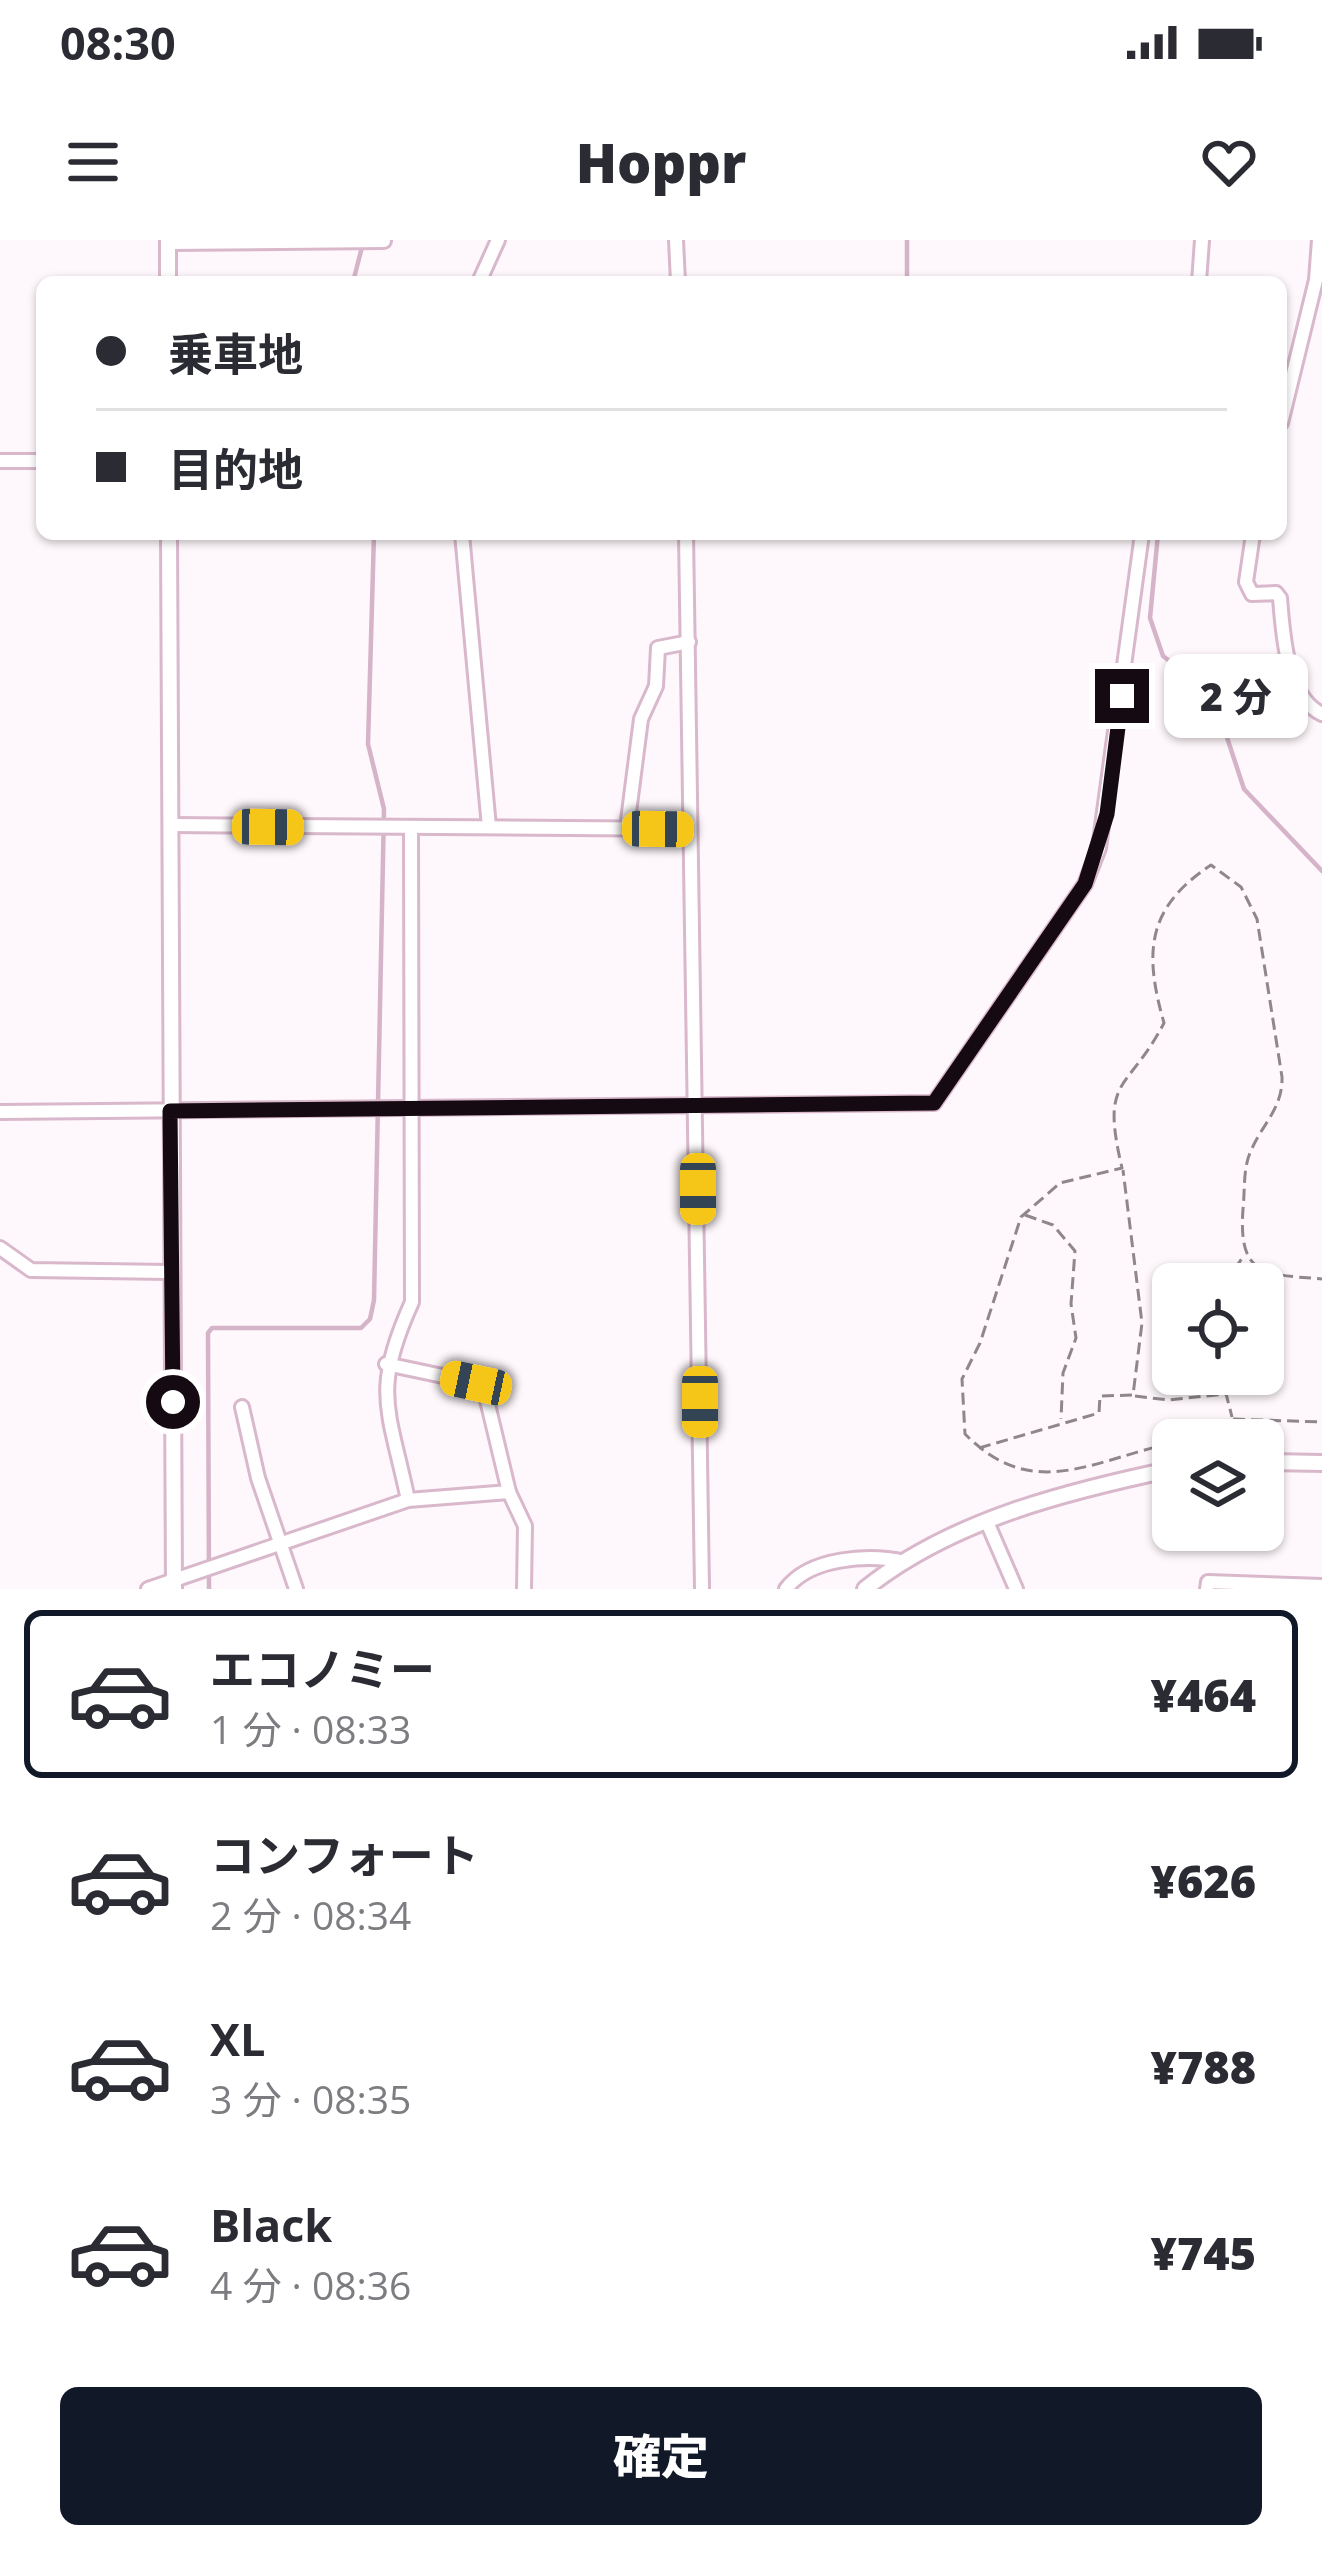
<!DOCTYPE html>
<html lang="ja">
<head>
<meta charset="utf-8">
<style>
	:root { --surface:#fff; --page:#f2f2f3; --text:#2b2b33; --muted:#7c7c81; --line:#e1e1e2; --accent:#111827 }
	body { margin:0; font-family:"Open Sans","Noto Sans JP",sans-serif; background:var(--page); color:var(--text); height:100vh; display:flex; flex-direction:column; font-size:45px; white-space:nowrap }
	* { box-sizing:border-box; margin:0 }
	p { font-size:39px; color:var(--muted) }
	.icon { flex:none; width:66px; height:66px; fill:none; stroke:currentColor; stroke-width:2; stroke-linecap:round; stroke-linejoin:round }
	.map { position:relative; height:1349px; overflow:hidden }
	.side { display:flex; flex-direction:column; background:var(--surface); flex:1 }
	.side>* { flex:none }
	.hud { position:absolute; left:36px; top:36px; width:1251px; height:264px; border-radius:18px; box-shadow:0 3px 9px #0004; display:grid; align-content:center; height:264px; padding:0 60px; background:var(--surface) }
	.tools { position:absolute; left:1152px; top:1023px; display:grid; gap:24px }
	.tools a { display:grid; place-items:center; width:132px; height:132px; border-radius:18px; background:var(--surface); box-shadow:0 3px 9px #0004; font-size:60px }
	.end { position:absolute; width:54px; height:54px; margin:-27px; border:15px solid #150a11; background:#fff; box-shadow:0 0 0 6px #fff }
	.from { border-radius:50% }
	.bubble { position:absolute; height:84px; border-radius:18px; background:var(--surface); box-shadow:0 3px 9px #0004; font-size:39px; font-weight:800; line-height:84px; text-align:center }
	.car { position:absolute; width:36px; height:72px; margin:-36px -18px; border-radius:15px; box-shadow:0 0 9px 3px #0007; background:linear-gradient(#f5c518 24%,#345 0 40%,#f5c518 0 76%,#345 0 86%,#f5c518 0) }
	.hud b { display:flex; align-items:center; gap:42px; height:114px; font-size:45px }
	.hud b+b { border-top:3px solid var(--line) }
	.hud i { width:30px; height:30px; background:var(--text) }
	ul { padding:21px 0 0; list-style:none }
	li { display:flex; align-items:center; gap:36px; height:168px; margin:0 24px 18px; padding:0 36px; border:6px solid transparent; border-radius:18px }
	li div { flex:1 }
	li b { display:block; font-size:45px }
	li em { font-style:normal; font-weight:800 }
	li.on { border-color:var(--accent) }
	li>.icon { width:108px; height:108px; stroke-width:1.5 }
	.button { display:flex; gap:24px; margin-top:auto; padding:24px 60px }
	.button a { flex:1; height:138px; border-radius:18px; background:var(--accent); color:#fff; font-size:48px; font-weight:800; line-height:138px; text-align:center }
	.status { display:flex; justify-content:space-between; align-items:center; height:84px; padding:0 60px; background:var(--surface); direction:ltr }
	.status svg { height:33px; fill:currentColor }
	header { display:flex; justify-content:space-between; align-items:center; height:156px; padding:0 60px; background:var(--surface); font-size:54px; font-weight:800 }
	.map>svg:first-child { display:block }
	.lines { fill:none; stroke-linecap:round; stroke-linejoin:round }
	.stream { stroke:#d5b4c9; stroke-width:4.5 }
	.minor-casing { stroke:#d9b8cc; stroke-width:18 }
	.tertiary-casing { stroke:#d9b8cc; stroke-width:20 }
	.path { stroke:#90878c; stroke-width:3; stroke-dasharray:12 6; stroke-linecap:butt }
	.minor { stroke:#fff; stroke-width:12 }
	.tertiary { stroke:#fff; stroke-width:14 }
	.route { stroke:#150a11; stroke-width:15 }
</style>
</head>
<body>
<div class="status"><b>08:30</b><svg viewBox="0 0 49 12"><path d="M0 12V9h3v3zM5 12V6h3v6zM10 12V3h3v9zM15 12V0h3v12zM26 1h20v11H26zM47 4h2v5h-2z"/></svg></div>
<header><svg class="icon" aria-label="menu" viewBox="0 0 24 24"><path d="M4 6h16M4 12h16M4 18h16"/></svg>Hoppr<svg class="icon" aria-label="heart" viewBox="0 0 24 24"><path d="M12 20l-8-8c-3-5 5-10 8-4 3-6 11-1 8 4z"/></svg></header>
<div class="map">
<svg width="1322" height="1349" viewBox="0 0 1322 1349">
	<rect width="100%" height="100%" fill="#fef7fb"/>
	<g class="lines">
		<g class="stream">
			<polyline points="907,0 907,42"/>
			<polyline points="353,42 362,7"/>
			<polyline points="1158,294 1150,378 1163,416 1213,455 1244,549 1322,631"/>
			<polyline points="209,1349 208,1093 212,1088 361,1088 370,1079 374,1060 384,569 368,504 374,294"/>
		</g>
		<defs>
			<g id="minor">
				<polyline points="676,0 678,42"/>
				<polyline points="168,3 384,1"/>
				<polyline points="479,42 498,0"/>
				<polyline points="1199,42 1202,0"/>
				<polyline points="1281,183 1316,40 1319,0"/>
				<polyline points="0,221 42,221"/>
				<polyline points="462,294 489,587"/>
				<polyline points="686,294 702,1349"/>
				<path d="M1253,294L1246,342L1252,354L1276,353L1280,358C1283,394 1286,457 1322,474"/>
				<polyline points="172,585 690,589"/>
				<polyline points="627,588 641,479 656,446 658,408 689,402"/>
				<polyline points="0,872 934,863 1085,644 1099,608 1142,294"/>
				<polyline points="0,1008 31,1030 170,1032"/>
				<polyline points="386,1124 476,1143 486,1156 509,1252 408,1260"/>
				<polyline points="242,1167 258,1238 296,1349"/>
				<polyline points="509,1252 525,1286 524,1349"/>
				<polyline points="987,1282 1016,1349"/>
				<path d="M148,1349L408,1260C389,1169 371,1152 412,1062L411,590"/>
				<path d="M786,1349C810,1317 869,1314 905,1322"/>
				<polyline points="1207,1349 1208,1342 1322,1346"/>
			</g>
			<g id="tertiary">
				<polyline points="168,0 168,42"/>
				<polyline points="169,294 174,1349"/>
				<polyline points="1263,1222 1322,1223"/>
				<path d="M865,1349C951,1280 1068,1251 1173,1229"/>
			</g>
		</defs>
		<use href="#minor" class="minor-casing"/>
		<use href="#tertiary" class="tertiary-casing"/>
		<g class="path">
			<polyline points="1025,975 1053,985 1075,1011 1071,1064 1076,1098 1063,1133 1061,1179"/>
			<polyline points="1224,1044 1243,1017"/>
			<polyline points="1221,1134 1232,1177"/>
			<polyline points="1135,1156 1168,1160 1225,1154"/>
			<polyline points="1206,1200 1226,1190 1232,1179 1322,1182"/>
			<path d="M1173,1203C1092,1220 1033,1263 965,1194L962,1139L980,1103L1021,977L1060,943L1122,928C1100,835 1127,854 1164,783C1144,713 1146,668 1211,625L1241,647L1257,679L1282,837C1283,869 1261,885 1250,913C1243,929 1245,951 1243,969C1238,1038 1265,1034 1322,1039"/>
			<polyline points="979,1208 1099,1173 1100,1156 1133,1155 1142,1083 1123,930"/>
		</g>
		<use href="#minor" class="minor"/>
		<use href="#tertiary" class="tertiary"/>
	</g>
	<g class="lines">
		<polyline class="route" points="173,1162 170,871 934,863 1085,644 1107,574 1122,456"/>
	</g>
</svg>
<div class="tools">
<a><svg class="icon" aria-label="locate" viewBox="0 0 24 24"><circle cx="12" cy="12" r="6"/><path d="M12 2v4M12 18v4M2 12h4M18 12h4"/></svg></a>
<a><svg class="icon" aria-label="layers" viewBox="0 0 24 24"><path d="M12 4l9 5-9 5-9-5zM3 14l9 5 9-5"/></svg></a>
</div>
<i class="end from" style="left:173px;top:1162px"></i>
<i class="end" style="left:1122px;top:456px"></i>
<div class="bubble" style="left:1164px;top:414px;width:144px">2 分</div>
<i class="car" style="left:268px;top:587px;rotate:91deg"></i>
<i class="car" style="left:658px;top:589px;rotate:91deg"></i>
<i class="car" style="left:698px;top:949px;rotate:180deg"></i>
<i class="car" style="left:476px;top:1143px;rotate:282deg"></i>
<i class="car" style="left:700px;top:1162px;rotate:180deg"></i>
<div class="hud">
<b><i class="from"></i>乗車地</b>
<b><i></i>目的地</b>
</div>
</div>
<section class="side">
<ul>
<li class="on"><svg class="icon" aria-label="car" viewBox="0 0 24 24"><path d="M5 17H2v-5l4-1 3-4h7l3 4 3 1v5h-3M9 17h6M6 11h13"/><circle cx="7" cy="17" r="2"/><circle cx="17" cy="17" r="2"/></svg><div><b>エコノミー</b><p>1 分 · 08:33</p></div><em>¥464</em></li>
<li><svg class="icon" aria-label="car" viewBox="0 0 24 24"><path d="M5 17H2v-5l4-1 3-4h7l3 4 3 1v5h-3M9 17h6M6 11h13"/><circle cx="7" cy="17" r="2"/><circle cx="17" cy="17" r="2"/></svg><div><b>コンフォート</b><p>2 分 · 08:34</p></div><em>¥626</em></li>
<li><svg class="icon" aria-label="car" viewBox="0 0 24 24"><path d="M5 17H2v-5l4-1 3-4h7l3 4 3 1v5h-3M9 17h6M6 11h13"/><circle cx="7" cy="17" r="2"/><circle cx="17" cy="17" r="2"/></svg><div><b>XL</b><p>3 分 · 08:35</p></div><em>¥788</em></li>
<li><svg class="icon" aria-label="car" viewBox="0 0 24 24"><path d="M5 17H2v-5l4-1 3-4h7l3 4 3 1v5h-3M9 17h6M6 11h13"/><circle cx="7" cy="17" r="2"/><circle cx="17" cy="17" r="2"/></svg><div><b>Black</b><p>4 分 · 08:36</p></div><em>¥745</em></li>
</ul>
<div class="button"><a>確定</a></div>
</section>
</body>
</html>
